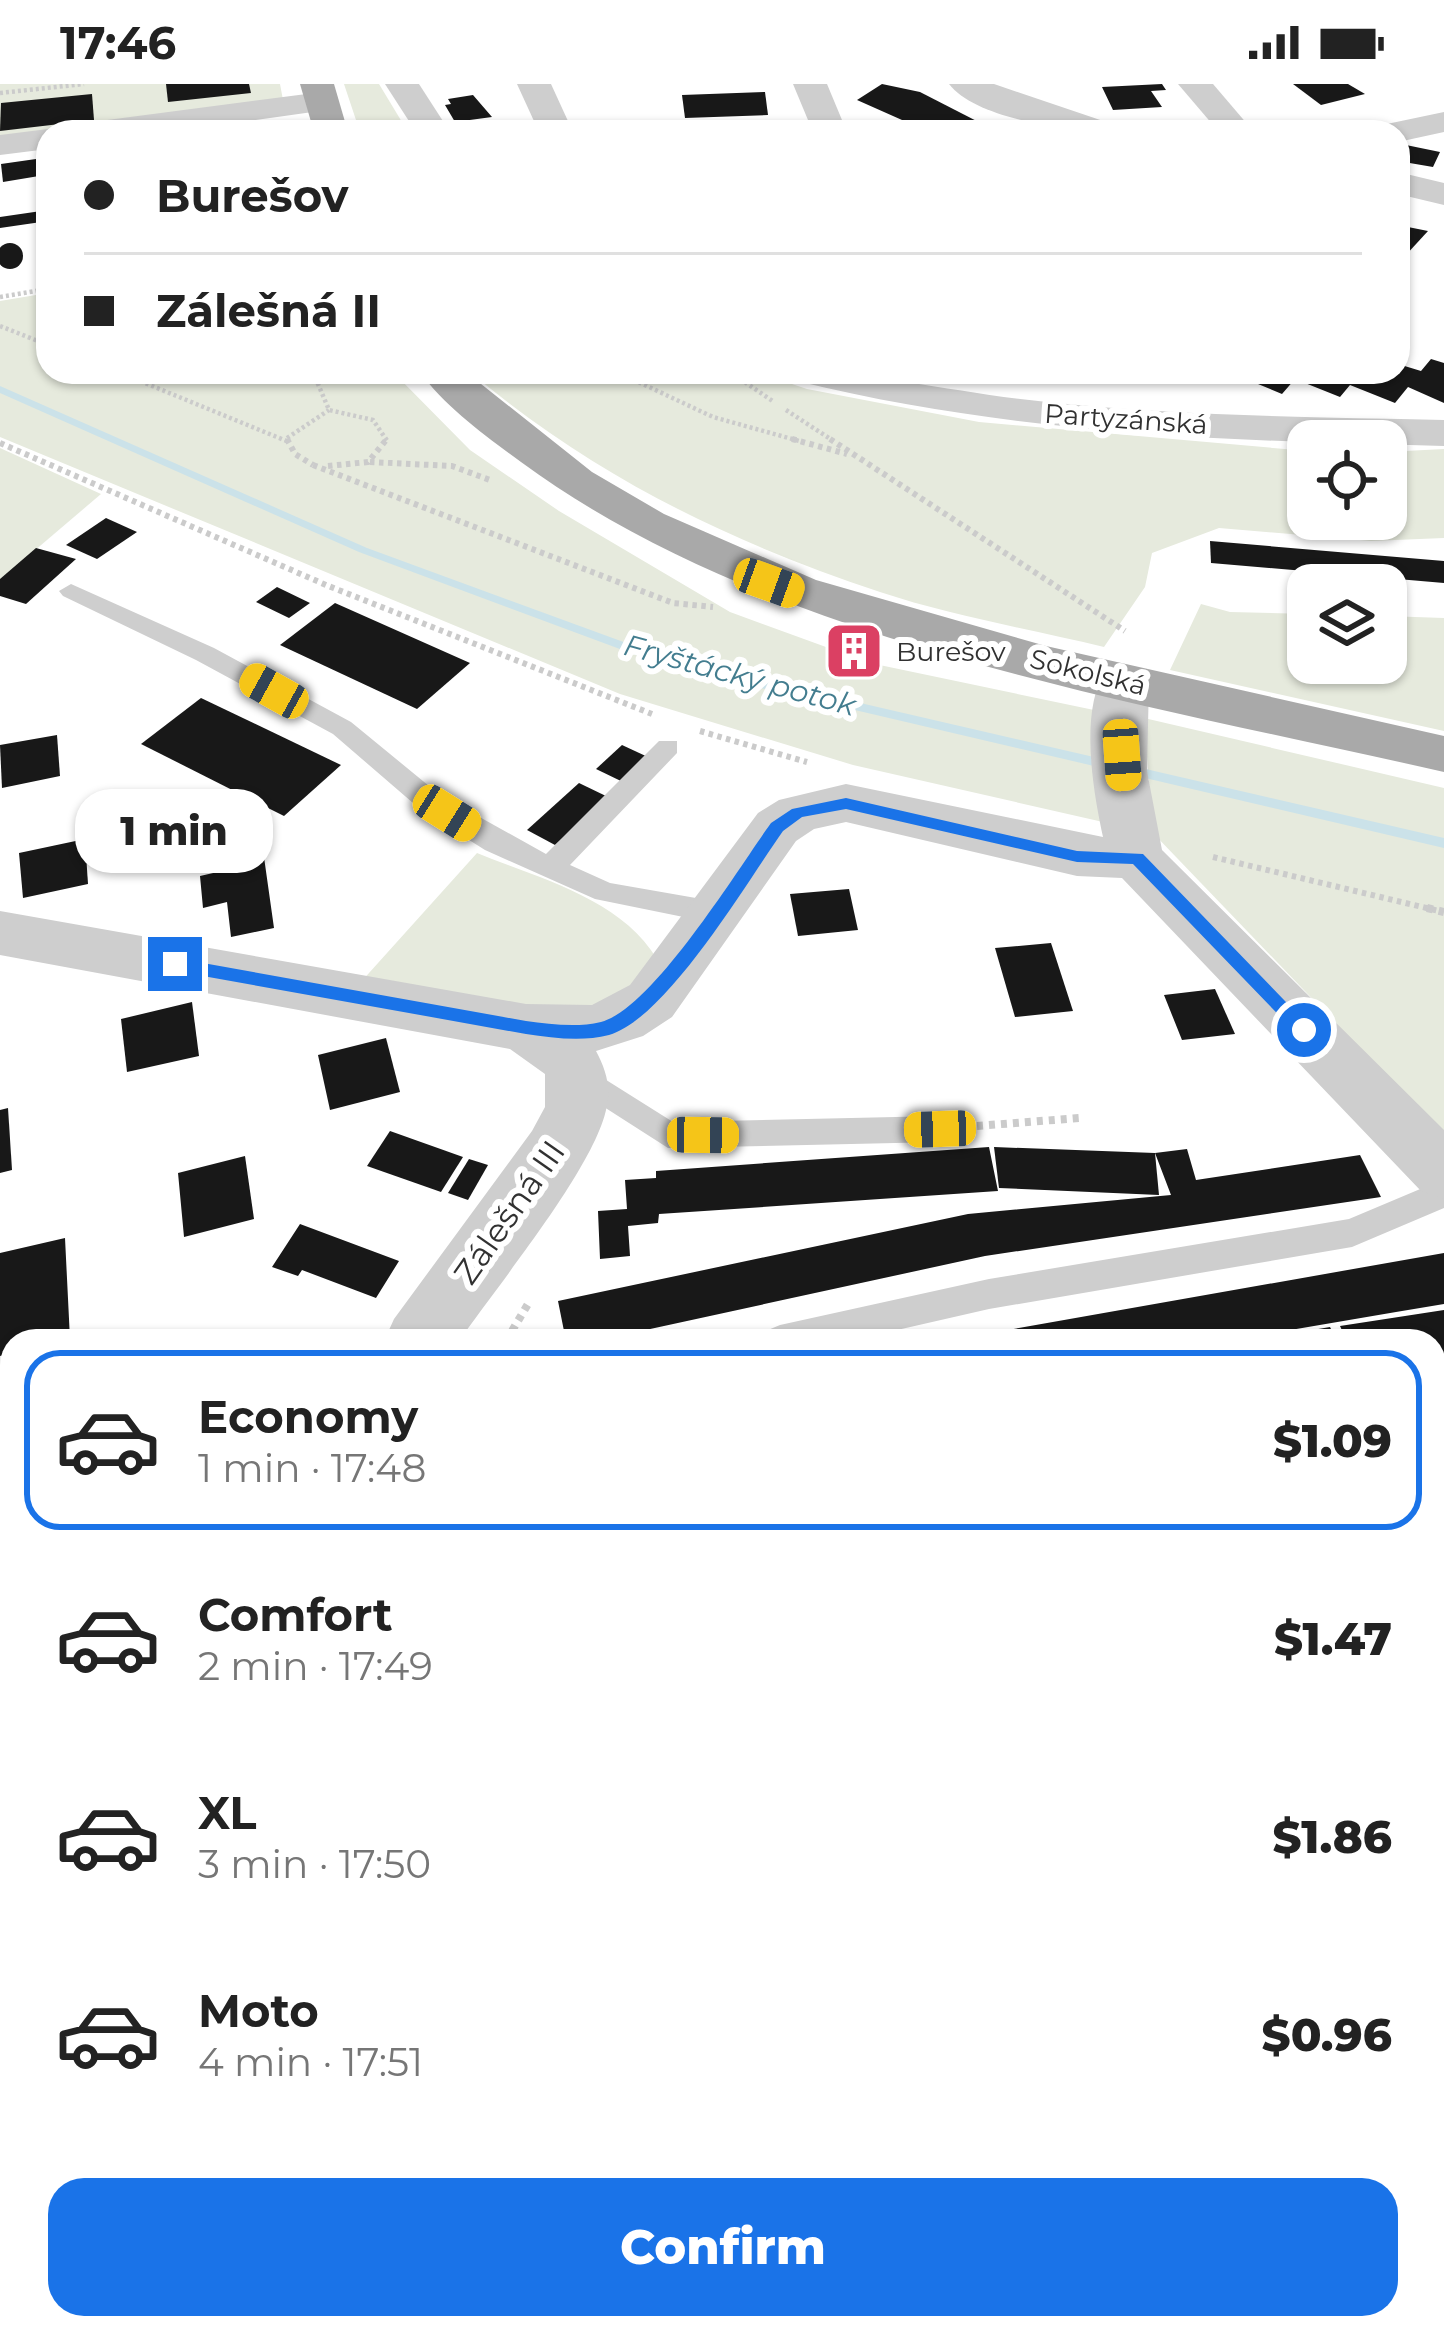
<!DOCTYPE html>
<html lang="en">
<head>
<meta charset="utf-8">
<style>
	:root { --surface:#fff; --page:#f2f2f2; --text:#222; --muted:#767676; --line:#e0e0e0; --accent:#1a73e8 }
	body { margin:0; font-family:Montserrat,sans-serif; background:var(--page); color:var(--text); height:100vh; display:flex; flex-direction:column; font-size:45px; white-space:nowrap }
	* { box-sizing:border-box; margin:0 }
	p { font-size:39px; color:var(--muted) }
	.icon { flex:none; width:66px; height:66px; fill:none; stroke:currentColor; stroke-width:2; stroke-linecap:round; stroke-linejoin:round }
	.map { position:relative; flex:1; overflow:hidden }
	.sheet { position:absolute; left:0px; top:1245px; width:1446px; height:1011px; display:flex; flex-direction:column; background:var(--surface); border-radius:36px 36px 0 0; box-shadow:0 3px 9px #0004 }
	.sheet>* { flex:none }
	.hud { position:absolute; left:36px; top:36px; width:1374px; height:264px; border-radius:36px; box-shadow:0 3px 9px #0004; display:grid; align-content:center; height:264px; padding:0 48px; background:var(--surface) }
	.buttons { position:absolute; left:1287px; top:336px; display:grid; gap:24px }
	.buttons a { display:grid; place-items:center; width:120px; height:120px; border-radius:24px; background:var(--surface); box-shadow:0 3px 9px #0004; font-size:60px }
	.end { position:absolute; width:54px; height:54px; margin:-27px; border:15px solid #1a73e8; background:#fff; box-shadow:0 0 0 6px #fff }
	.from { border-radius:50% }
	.bubble { position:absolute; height:84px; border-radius:36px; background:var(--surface); box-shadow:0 3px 9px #0004; font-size:39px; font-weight:800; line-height:84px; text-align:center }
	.car { position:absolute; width:36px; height:72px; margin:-36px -18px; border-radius:15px; box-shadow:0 0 9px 3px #0007; background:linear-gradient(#f5c518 24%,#345 0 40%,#f5c518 0 76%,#345 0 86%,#f5c518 0) }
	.hud b { display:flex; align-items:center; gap:42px; height:114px; font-size:45px }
	.hud b+b { border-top:3px solid var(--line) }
	.hud i { width:30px; height:30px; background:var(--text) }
	ul { padding:21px 0 0; list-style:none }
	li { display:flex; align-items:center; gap:36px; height:180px; margin:0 24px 18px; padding:0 24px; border:6px solid transparent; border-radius:36px }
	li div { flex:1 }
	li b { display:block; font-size:45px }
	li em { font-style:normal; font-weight:800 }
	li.on { border-color:var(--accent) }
	li>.icon { width:108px; height:108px; stroke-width:1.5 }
	.action { display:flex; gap:24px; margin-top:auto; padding:24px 48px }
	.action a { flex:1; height:138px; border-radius:36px; background:var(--accent); color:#fff; font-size:48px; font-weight:800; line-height:138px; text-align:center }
	.status { display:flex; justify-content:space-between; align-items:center; height:84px; padding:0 60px; background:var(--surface); direction:ltr }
	.status svg { height:33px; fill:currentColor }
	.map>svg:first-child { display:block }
	.green { fill:#e6eadd }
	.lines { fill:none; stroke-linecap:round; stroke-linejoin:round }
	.stream { fill:#cbe2e9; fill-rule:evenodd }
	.building { fill:#181818 }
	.path-far3 { stroke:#cbcbcb; stroke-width:4.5; stroke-dasharray:3 3; stroke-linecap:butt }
	.path-far2 { stroke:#cbcbcb; stroke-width:6; stroke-dasharray:4.5 4.5; stroke-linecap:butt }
	.path-far1 { stroke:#cbcbcb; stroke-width:8; stroke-dasharray:6 6; stroke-linecap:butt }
	.path { stroke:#cbcbcb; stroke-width:10; stroke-dasharray:8 8; stroke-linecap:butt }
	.service { fill:#cecece; fill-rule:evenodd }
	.minor { fill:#cecece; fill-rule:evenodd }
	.primary { fill:#a9a9a9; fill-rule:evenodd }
	.route { fill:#1a73e8 }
	.labels { text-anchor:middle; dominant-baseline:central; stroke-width:12; stroke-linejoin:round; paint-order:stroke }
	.far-street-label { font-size:27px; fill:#313131; stroke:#fff }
	.far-poi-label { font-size:27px; fill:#313131; stroke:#fff; text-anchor:start }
	.far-water-label { font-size:30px; font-style:italic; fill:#437d8f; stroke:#fff }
	.street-label { font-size:33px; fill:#313131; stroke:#fff }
</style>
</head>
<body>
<div class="status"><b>17:46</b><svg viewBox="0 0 49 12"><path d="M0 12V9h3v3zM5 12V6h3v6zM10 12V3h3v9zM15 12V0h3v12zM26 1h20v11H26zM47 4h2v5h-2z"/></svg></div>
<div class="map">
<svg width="1444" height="2254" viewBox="0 0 1444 2254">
	<rect width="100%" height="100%" fill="#fff"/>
	<g class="green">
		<polygon points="0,0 280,0 283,16 0,52"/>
		<polygon points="344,0 379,0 408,48 360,48"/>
		<polygon points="48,209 48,288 393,288 470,366 559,427 730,528 870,579 1094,626 1103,738 853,681 620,610 0,353 0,217"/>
		<path d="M470,288H756L807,305L979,338L1308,367V435H1386V368L1444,365V454L1371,457L1219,444L1152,469L1145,503L1104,563C1030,545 952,532 880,508C727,457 594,392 470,288Z"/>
		<polygon points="0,364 101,410 0,496"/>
		<polygon points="1201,520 1230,528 1308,530 1308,579 1386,579 1386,532 1444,534 1444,647 1170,586"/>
		<polygon points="1144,634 1444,704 1444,1052 1153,749"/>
		<path d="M477,769C540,795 620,814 657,875L618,924L556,935L360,899Z"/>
		<polygon points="12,2036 12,2244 573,2244 575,2254 0,2254 0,2053"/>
	</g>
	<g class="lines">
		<polygon class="stream" points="0,302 367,464 670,575 1444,754 1444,764 663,581 359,468 0,309"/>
	</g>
	<g class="building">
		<polygon points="166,0 249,0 251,9 168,18"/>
		<polygon points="882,0 920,8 998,48 929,48 857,16"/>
		<polygon points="1162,0 1166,6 1151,7 1162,23 1113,26 1102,3"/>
		<polygon points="1293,0 1348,0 1365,10 1321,21"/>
		<polygon points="765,8 768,31 685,34 682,11"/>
		<polygon points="92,10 94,36 0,47 1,19"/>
		<polygon points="473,11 492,33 455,38 445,21 451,20 448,15"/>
		<polygon points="1406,61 1440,68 1433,83 1398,77"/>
		<polygon points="43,74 45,91 3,98 1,80"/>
		<polygon points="48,126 48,137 0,144 0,133"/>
		<polygon points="1398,141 1428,147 1405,172 1398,171"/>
		<circle cx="10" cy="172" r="13"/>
		<polygon points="1431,275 1444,279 1444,319 1408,303 1395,319 1350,301 1340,313 1295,295 1282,310 1241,293 1234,297 1210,289 1398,288 1398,280 1421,287"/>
		<polygon points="106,434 137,448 97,475 66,461"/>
		<polygon points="1210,457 1444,477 1444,499 1211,479"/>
		<polygon points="36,464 76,475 26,520 0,512 0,495"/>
		<polygon points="277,503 310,519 289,534 256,518"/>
		<polygon points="335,519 470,579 417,625 280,561"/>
		<polygon points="201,614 341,681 284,732 141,660"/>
		<polygon points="57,651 60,692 2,704 0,661"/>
		<polygon points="622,661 650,674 625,699 596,685"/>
		<polygon points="579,699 608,713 555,761 527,746"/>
		<polygon points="85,755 88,800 23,814 19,769"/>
		<polygon points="262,759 274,844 231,853 227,818 203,824 200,792 222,787 221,767"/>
		<polygon points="849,805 858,846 798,852 790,810"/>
		<polygon points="1051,859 1073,927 1015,933 995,864"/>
		<polygon points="1215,905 1235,950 1182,956 1164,911"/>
		<polygon points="192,918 199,972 127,988 121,935"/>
		<polygon points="386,954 400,1008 330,1026 318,971"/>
		<polygon points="8,1024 12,1086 0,1089 0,1026"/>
		<polygon points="390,1047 463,1073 441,1108 367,1082"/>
		<polygon points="989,1063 998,1107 659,1130 658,1139 628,1142 630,1172 600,1175 598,1127 627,1125 625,1096 656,1094 656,1087"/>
		<polygon points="994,1063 1155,1069 1159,1111 999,1104"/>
		<polygon points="1187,1065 1196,1096 1360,1071 1381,1113 985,1172 595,1257 566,1257 558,1217 968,1130 1171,1111 1155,1069"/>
		<polygon points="245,1072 254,1135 184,1153 178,1089"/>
		<polygon points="469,1075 488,1081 468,1116 448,1109"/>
		<polygon points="300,1140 399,1177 376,1214 302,1186 298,1192 272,1183"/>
		<polygon points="65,1154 70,1255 12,1257 12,1269 0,1272 0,1169"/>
		<polygon points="1444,1169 1444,1220 1396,1228 1227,1257 945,1257"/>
		<polygon points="1444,1226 1444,1272 1434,1274 1434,1257 1347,1257 1340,1242"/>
		<polygon points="1330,1243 1337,1257 1260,1257 1260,1255"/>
		<polygon points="1434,1343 1444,1363 1444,1405 1434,1407"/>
		<polygon points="12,1408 12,1488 0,1491 0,1411"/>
		<polygon points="1444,1418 1444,1486 1439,1486 1434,1475 1434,1420"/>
		<polygon points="1434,1565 1444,1565 1444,1630 1434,1631"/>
		<polygon points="1444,1638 1444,1711 1434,1712 1434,1639"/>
		<polygon points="1444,1818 1444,1895 1434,1896 1434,1819"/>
		<polygon points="1444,1905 1444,1988 1434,1989 1434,1906"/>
		<polygon points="1011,2244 1148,2244 1138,2254 1001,2254"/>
	</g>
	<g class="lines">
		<g class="path-far3">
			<polyline points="0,9 84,0"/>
			<polyline points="0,213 48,205"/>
			<polyline points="0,242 48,261"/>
			<polyline points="118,288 289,358"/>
			<polyline points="313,288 329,326 373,336 388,358"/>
			<polyline points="617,288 713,333 803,358"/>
			<polyline points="730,288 774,318"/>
			<polyline points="786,326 835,358"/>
			<polyline points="287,354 329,326"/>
		</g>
		<g class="path-far2">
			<polyline points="287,355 295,370 313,381"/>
			<polyline points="792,355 847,370"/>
			<polyline points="830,355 1125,547"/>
			<polyline points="0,359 326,501 652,630"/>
			<polyline points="370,378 452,382 490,396"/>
			<polyline points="313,381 673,519 713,523"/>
			<polyline points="328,382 368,378 387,355"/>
			<polyline points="700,647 807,678"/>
			<polyline points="1213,773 1439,827"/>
		</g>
		<g class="path-far1">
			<polyline points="1427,824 1444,828"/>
			<polyline points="977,1042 1079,1034"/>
			<polyline points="506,1257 528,1220"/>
		</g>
		<g class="path">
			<polyline points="0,2015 12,1999"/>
			<polyline points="611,2244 614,2254"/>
			<polyline points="499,2254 505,2244"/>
		</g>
		<g class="service">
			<polygon points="71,500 214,564 351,638 440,711 546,770 659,657 677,657 677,669 570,781 610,799 713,817 727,828 713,839 595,815 485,766 420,725 333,650 196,576 63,512 59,507"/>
			<polygon points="576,977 673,1038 940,1032 951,1036 956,1045 951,1054 940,1058 668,1064 565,998 561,989 565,980"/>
			<polygon points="1444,1095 1444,1124 1352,1163 989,1225 849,1257 763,1257 768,1246 780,1241 989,1195 1349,1135"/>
			<polygon points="1444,1298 1444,1330 1434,1332 1434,1300"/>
			<polygon points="1444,1508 1444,1546 1434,1547 1434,1509"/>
			<polygon points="1444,1733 1444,1775 1434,1776 1434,1734"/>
		</g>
		<g class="minor">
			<polygon points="385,0 419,0 450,48 416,48"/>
			<polygon points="517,0 551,0 573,48 539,48"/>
			<polygon points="793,0 827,0 847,48 813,48"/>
			<path d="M949,0H994L1115,41L1120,48C1076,48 978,37 949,0Z"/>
			<polygon points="1178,0 1213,0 1254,48 1219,48"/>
			<polygon points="322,8 339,18 334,25 171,48 75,48 92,38"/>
			<polygon points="1444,28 1444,48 1398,58 1398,48 1377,48 1382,41"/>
			<polygon points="48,45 60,48 48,48 48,65 0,71 0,51"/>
			<polygon points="1398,88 1444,99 1444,121 1398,110"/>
			<path d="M791,288C878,288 961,310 1047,318C1179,332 1312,333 1444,336V362C1232,357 1012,350 797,297Z"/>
			<path d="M1124,581L1142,585L1149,597L1147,687L1162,766L1444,1046V1115L1421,1107L1122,794L1077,792L846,738L814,745L796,757L672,933L643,952L596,967C605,984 611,1001 607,1021C598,1080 496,1203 459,1257H384L394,1235L532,1047L545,1023V990L510,965L0,871V827L526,920L592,921L630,901L758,729L779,716L846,700L1103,753C1093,706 1079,628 1106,585Z"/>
			<polygon points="0,1304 12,1306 12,1374 0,1370"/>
			<polygon points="1444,2104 1444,2201 1434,2205 1434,2108"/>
			<polygon points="1235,2244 1342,2244 1338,2254 1231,2254"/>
		</g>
		<g class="primary">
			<polygon points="300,0 334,0 348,48 314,48"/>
			<path d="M420,288H466L592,388L664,430L816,496L1046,562L1444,652V688C1147,620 769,561 521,378C487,353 445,323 420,288Z"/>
		</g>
	</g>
	<path class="route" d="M846,714L1077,767L1143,770L1313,946L1298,951L1133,780L1077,778L846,725L802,733L783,747C746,799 667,934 609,951C582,958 553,954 526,950L175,887L167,880L175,874L526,937C550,940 576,944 601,938C653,924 737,786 771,739L792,725Z"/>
	<defs>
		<symbol id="building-square" viewBox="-11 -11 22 22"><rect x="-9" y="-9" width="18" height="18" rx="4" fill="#db4063" stroke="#fff"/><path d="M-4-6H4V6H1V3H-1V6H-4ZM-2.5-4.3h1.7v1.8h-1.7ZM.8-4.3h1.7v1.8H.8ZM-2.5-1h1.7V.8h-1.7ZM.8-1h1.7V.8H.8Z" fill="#fff"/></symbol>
	</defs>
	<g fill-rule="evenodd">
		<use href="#building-square" x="821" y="534" width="66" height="66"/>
	</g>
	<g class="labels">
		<g class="far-street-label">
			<text transform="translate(1126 335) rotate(4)">Partyzánská</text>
			<text transform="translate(1088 588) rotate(14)">Sokolská</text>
		</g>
		<g class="far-poi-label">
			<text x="896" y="567">Burešov</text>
		</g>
		<g class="far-water-label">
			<text transform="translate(740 591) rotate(15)">Fryštácký potok</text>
		</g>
		<g class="street-label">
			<text transform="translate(509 1128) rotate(-55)">Zálešná III</text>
		</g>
	</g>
</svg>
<div class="buttons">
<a><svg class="icon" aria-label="locate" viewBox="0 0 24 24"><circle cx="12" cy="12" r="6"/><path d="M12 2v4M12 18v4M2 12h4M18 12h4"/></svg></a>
<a><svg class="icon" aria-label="layers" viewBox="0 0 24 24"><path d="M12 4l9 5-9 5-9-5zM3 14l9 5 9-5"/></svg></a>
</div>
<i class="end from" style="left:1304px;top:946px"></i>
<i class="end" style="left:175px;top:880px"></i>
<div class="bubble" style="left:75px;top:705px;width:198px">1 min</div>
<i class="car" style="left:769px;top:499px;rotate:110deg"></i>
<i class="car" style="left:274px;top:607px;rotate:299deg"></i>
<i class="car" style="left:1122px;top:671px;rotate:176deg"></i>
<i class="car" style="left:447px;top:729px;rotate:122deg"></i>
<i class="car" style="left:940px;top:1045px;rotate:268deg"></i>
<i class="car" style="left:703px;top:1051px;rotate:91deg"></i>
<div class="hud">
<b><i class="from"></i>Burešov</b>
<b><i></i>Zálešná II</b>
</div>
<section class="sheet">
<ul>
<li class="on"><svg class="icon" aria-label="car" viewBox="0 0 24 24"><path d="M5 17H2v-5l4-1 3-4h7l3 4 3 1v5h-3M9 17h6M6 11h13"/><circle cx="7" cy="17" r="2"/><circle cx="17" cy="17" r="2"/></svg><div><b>Economy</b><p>1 min · 17:48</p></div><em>$1.09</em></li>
<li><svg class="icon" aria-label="car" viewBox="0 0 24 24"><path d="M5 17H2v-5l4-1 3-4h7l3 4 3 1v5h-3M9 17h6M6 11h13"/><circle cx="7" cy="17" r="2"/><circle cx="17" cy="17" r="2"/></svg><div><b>Comfort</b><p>2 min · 17:49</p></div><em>$1.47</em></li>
<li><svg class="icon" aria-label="car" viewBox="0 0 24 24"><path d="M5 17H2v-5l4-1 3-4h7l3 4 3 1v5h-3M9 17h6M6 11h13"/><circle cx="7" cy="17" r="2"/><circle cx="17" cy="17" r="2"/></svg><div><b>XL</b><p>3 min · 17:50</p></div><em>$1.86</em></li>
<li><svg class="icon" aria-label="car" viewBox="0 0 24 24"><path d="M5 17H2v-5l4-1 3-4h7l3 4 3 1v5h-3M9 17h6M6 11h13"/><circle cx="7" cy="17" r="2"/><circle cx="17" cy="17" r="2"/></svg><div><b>Moto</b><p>4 min · 17:51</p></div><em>$0.96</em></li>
</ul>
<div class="action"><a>Confirm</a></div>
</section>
</div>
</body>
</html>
